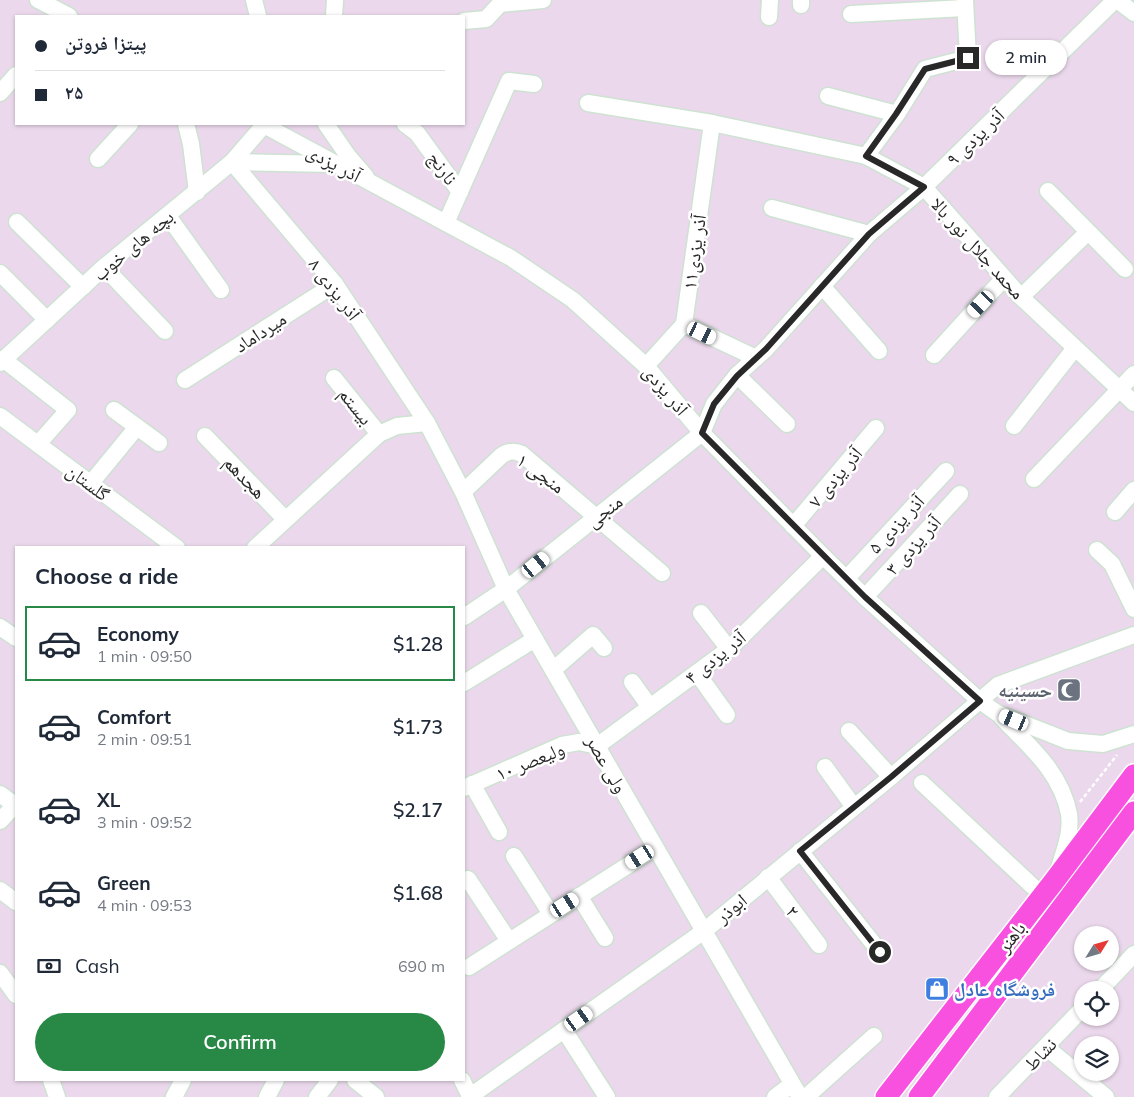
<!DOCTYPE html>
<html lang="en">
<head>
<meta charset="utf-8">
<style>
	:root { --surface:#fff; --page:#f6f6f7; --text:#1f2937; --muted:#747a83; --line:#e0e1e3; --accent:#288947 }
	body { margin:0; font-family:Mulish,"Noto Naskh Arabic",sans-serif; background:var(--page); color:var(--text); height:100vh; display:flex; flex-direction:column; font-size:19px; white-space:nowrap }
	* { box-sizing:border-box; margin:0 }
	p { font-size:16px; color:var(--muted) }
	.icon { flex:none; width:28px; height:28px; fill:none; stroke:currentColor; stroke-width:2; stroke-linecap:round; stroke-linejoin:round }
	.map { position:relative; flex:1; overflow:hidden }
	.side { position:absolute; left:15px; top:546px; width:450px; height:535px; display:flex; flex-direction:column; background:var(--surface); border-radius:0px; box-shadow:0 1px 4px #0004 }
	.side>* { flex:none }
	.hud { position:absolute; left:15px; top:15px; width:450px; height:110px; border-radius:0px; box-shadow:0 1px 4px #0004; display:grid; align-content:center; height:110px; padding:0 20px; background:var(--surface) }
	.needle { width:32px; rotate:53deg }
	.buttons { position:absolute; left:1074px; top:926px; display:grid; gap:10px }
	.buttons a { display:grid; place-items:center; width:45px; height:45px; border-radius:50%; background:var(--surface); box-shadow:0 1px 4px #0004; font-size:25px }
	.end { position:absolute; width:22px; height:22px; margin:-11px; border:6px solid #282828; background:#fff; box-shadow:0 0 0 2px #fff }
	.from { border-radius:50% }
	.bubble { position:absolute; height:35px; border-radius:18px; background:var(--surface); box-shadow:0 1px 4px #0004; font-size:16px; font-weight:600; line-height:35px; text-align:center }
	.car { position:absolute; width:15px; height:30px; margin:-15px -8px; border-radius:6px; box-shadow:0 0 4px 1px #0007; background:linear-gradient(#fff 24%,#345 0 40%,#fff 0 76%,#345 0 86%,#fff 0) }
	.hud b { display:flex; align-items:center; gap:18px; height:48px; font-size:19px }
	.hud b+b { border-top:1px solid var(--line) }
	.hud i { width:12px; height:12px; background:var(--text) }
	ul { padding:0; list-style:none }
	li { display:flex; align-items:center; gap:15px; height:75px; margin:0 10px 8px; padding:0 10px; border:2px solid transparent; border-radius:0px }
	li div { flex:1 }
	li b { display:block; font-size:19px }
	li em { font-style:normal; font-weight:600 }
	li.current { border-color:var(--accent) }
	li>.icon { width:45px; height:45px; stroke-width:1.5 }
	h2 { padding:0 20px; font-size:22px; line-height:60px }
	.pay { display:flex; align-items:center; gap:12px; height:55px; padding:0 20px; font-size:19px }
	.pay p { margin-inline-start:auto }
	.primary-button { display:flex; gap:10px; margin-top:auto; padding:10px 20px }
	.primary-button a { flex:1; height:58px; border-radius:30px; background:var(--accent); color:#fff; font-size:20px; font-weight:600; line-height:58px; text-align:center }
	.map>svg:first-child { display:block }
	.lines { fill:none; stroke-linecap:round; stroke-linejoin:round }
	.minor-casing { stroke:#cee2d2; stroke-width:19 }
	.major-casing { stroke:#fff; stroke-width:24 }
	.path { stroke:#fff; stroke-width:2.5; stroke-dasharray:4 2.5; stroke-linecap:butt }
	.minor { stroke:#fff; stroke-width:16 }
	.major { stroke:#f851df; stroke-width:21 }
	.route { stroke:#282828; stroke-width:6 }
	.labels { text-anchor:middle; dominant-baseline:central; stroke-width:5; stroke-linejoin:round; paint-order:stroke }
	.street-label { font-size:19px; fill:#282828; stroke:#fff }
	.worship-label { font-size:19px; font-weight:bold; fill:#5b616d; stroke:#fff; text-anchor:end }
	.shop-label { font-size:19px; font-weight:bold; fill:#366cbe; stroke:#fff; text-anchor:start }
</style>
</head>
<body>
<div class="map">
<svg width="1134" height="1097" viewBox="0 0 1134 1097">
	<rect width="100%" height="100%" fill="#ebd8ec"/>
	<g class="lines">
		<defs>
			<g id="minor">
				<polyline points="38,0 69,16"/>
				<polyline points="254,0 258,16"/>
				<polyline points="1117,0 1134,13"/>
				<polyline points="801,5 801,0"/>
				<polyline points="851,14 965,8"/>
				<polyline points="334,16 335,0"/>
				<polyline points="769,17 770,0"/>
				<polyline points="464,21 486,19 500,4 543,0"/>
				<polyline points="0,93 16,75"/>
				<polyline points="828,96 897,114"/>
				<polyline points="588,103 712,123 866,156 924,187 1021,297 1134,403"/>
				<polyline points="186,124 191,144 197,192"/>
				<polyline points="262,124 511,258 573,300 646,366 702,433 823,556 865,597 980,701 997,713 1068,741 1103,744 1134,734"/>
				<polyline points="326,124 348,156 366,177"/>
				<polyline points="405,124 417,133 460,192"/>
				<polyline points="866,156 897,114 925,69 968,58 965,0"/>
				<polyline points="98,159 130,124"/>
				<polyline points="232,162 335,284 427,423 463,492 506,589 800,1097"/>
				<polyline points="232,162 332,164"/>
				<polyline points="1048,191 1125,269"/>
				<polyline points="772,208 869,234"/>
				<polyline points="168,216 221,290"/>
				<polyline points="17,222 83,287"/>
				<polyline points="446,223 509,81 534,84"/>
				<polyline points="104,267 165,331"/>
				<polyline points="0,273 47,320"/>
				<polyline points="822,286 879,351"/>
				<polyline points="1021,297 1088,232"/>
				<polyline points="684,324 756,358"/>
				<polyline points="934,355 1004,278"/>
				<polyline points="3,359 68,410 38,444"/>
				<polyline points="0,363 104,267 232,162 264,125"/>
				<polyline points="646,366 684,324 712,123"/>
				<polyline points="737,375 787,424"/>
				<polyline points="334,378 379,434"/>
				<polyline points="185,380 335,284"/>
				<polyline points="114,410 159,443"/>
				<polyline points="0,416 177,548"/>
				<polyline points="1014,426 1075,348"/>
				<polyline points="205,436 285,519"/>
				<polyline points="1034,479 1134,374"/>
				<polyline points="91,483 137,427"/>
				<path d="M463,492L501,456C508,451 514,450 522,454L662,573"/>
				<polyline points="1115,512 1134,490"/>
				<polyline points="793,526 876,428"/>
				<polyline points="255,548 379,434 397,426 427,423"/>
				<polyline points="1097,550 1112,564 1134,609"/>
				<polyline points="847,578 946,471"/>
				<polyline points="865,597 960,494"/>
				<polyline points="701,613 729,649"/>
				<polyline points="464,617 506,589 702,433 714,404 737,375 766,349 869,234 924,187 1115,0"/>
				<polyline points="0,627 16,638"/>
				<polyline points="553,670 593,635 604,648"/>
				<polyline points="697,673 727,715"/>
				<polyline points="632,682 650,707"/>
				<polyline points="464,683 535,639"/>
				<path d="M1002,718C1030,747 1061,772 1069,814C1072,833 1063,854 1058,871"/>
				<polyline points="849,731 891,777"/>
				<polyline points="825,767 854,807"/>
				<polyline points="922,783 1043,896"/>
				<polyline points="472,784 499,832"/>
				<polyline points="464,788 562,745 579,742 597,746 729,649 823,556"/>
				<polyline points="0,794 15,805"/>
				<polyline points="0,821 16,804"/>
				<polyline points="800,851 880,952"/>
				<polyline points="514,856 551,914"/>
				<polyline points="768,877 819,945"/>
				<polyline points="468,879 509,941"/>
				<polyline points="0,890 16,902"/>
				<polyline points="579,896 605,938"/>
				<polyline points="469,967 655,848"/>
				<polyline points="0,973 16,995"/>
				<polyline points="1100,990 1134,954"/>
				<polyline points="564,1030 607,1097"/>
				<polyline points="1047,1048 1106,1097"/>
				<polyline points="51,1080 57,1097"/>
				<polyline points="355,1080 376,1097"/>
				<polyline points="462,1080 470,1096"/>
				<polyline points="174,1097 183,1080"/>
				<polyline points="267,1097 276,1080"/>
				<polyline points="317,1097 330,1080"/>
				<polyline points="469,1097 704,931 891,777 998,685 1134,635"/>
				<polyline points="775,1097 792,1084"/>
				<polyline points="806,1097 874,1036"/>
				<polyline points="997,1097 1082,1009"/>
			</g>
			<g id="major">
				<polyline points="886,1097 1055,880 1134,775"/>
				<polyline points="919,1097 1134,812"/>
			</g>
		</defs>
		<use href="#minor" class="minor-casing"/>
		<use href="#major" class="major-casing"/>
		<polyline class="path" points="1080,802 1117,755"/>
		<use href="#minor" class="minor"/>
		<use href="#major" class="major"/>
	</g>
	<g class="lines">
		<polyline class="route" points="880,952 800,851 891,777 980,701 865,597 702,433 714,404 737,376 766,349 869,234 924,187 866,156 896,114 925,69 968,58"/>
	</g>
	<defs>
		<symbol id="mosque-square" viewBox="-11 -11 22 22"><rect x="-9" y="-9" width="18" height="18" rx="4" fill="#6b7280" stroke="#fff"/><path d="M3.5-4.9A6 6 0 1 0 3.5 4.9A5 5 0 1 1 3.5-4.9Z" fill="#fff"/></symbol>
		<symbol id="shop-square" viewBox="-11 -11 22 22"><rect x="-9" y="-9" width="18" height="18" rx="4" fill="#3f7fe0" stroke="#fff"/><path d="M-5-2.5h2.3a2.7 3.5 0 0 1 5.4 0H5L5.5 6h-11ZM-1.5-2.5h3a1.5 2.3 0 0 0-3 0Z" fill="#fff"/></symbol>
	</defs>
	<g fill-rule="evenodd">
		<use href="#mosque-square" x="1055" y="676" width="28" height="28"/>
		<use href="#shop-square" x="923" y="975" width="28" height="28"/>
	</g>
	<g class="labels">
		<g class="street-label">
			<text transform="translate(975 137) rotate(-44)">آذر یزدی ۹</text>
			<text transform="translate(334 163) rotate(28)">آذر یزدی</text>
			<text transform="translate(443 168) rotate(54)">نارنج</text>
			<text transform="translate(133 245) rotate(-40)">بچه های خوب</text>
			<text transform="translate(978 248) rotate(48)">محمد جلال نور بالا</text>
			<text transform="translate(694 252) rotate(-82)">آذر یزدی۱۱</text>
			<text transform="translate(335 289) rotate(53)">۸ آذر یزدی</text>
			<text transform="translate(260 332) rotate(-33)">میرداماد</text>
			<text transform="translate(666 390) rotate(50)">آذر یزدی</text>
			<text transform="translate(356 406) rotate(51)">بیستم</text>
			<text transform="translate(541 473) rotate(36)">منجی ۱</text>
			<text transform="translate(245 477) rotate(46)">هجدهم</text>
			<text transform="translate(835 477) rotate(-50)">آذر یزدی ۷</text>
			<text transform="translate(88 482) rotate(37)">گلستان</text>
			<text transform="translate(604 511) rotate(-38)">منجی</text>
			<text transform="translate(896 524) rotate(-47)">آذر یزدی ۵</text>
			<text transform="translate(913 545) rotate(-48)">آذر یزدی ۳</text>
			<text transform="translate(715 657) rotate(-39)">۴ آذر یزدی</text>
			<text transform="translate(530 761) rotate(-22)">۱۰ ولیعصر</text>
			<text transform="translate(607 764) rotate(60)">ولی عصر</text>
			<text transform="translate(731 908) rotate(-40)">ابوذر</text>
			<text transform="translate(793 911) rotate(53)">۲</text>
			<text transform="translate(1011 937) rotate(-52)">باهنر</text>
			<text transform="translate(1040 1054) rotate(-46)">نشاط</text>
		</g>
		<g class="worship-label">
			<text x="1052" y="690">حسینیه</text>
		</g>
		<g class="shop-label">
			<text x="954" y="989">فروشگاه عادل</text>
		</g>
	</g>
</svg>
<div class="buttons">
<a><svg class="needle" viewBox="-14 -14 28 28"><path d="M0-13l5 13h-10z" fill="#e53935"/><path d="M0 13l5-13h-10z" fill="#747a83"/></svg></a>
<a><svg class="icon" aria-label="locate" viewBox="0 0 24 24"><circle cx="12" cy="12" r="6"/><path d="M12 2v4M12 18v4M2 12h4M18 12h4"/></svg></a>
<a><svg class="icon" aria-label="layers" viewBox="0 0 24 24"><path d="M12 4l9 5-9 5-9-5zM3 14l9 5 9-5"/></svg></a>
</div>
<i class="end from" style="left:880px;top:952px"></i>
<i class="end" style="left:968px;top:58px"></i>
<div class="bubble" style="left:985px;top:40px;width:82px">2 min</div>
<i class="car" style="left:981px;top:304px;rotate:223deg"></i>
<i class="car" style="left:702px;top:333px;rotate:116deg"></i>
<i class="car" style="left:536px;top:565px;rotate:51deg"></i>
<i class="car" style="left:1014px;top:720px;rotate:292deg"></i>
<i class="car" style="left:640px;top:857px;rotate:238deg"></i>
<i class="car" style="left:565px;top:905px;rotate:57deg"></i>
<i class="car" style="left:579px;top:1019px;rotate:55deg"></i>
<div class="hud">
<b><i class="from"></i>پیتزا فروتن</b>
<b><i></i>۲۵</b>
</div>
<section class="side">
<h2>Choose a ride</h2>
<ul>
<li class="current"><svg class="icon" aria-label="car" viewBox="0 0 24 24"><path d="M5 17H2v-5l4-1 3-4h7l3 4 3 1v5h-3M9 17h6M6 11h13"/><circle cx="7" cy="17" r="2"/><circle cx="17" cy="17" r="2"/></svg><div><b>Economy</b><p>1 min · 09:50</p></div><em>$1.28</em></li>
<li><svg class="icon" aria-label="car" viewBox="0 0 24 24"><path d="M5 17H2v-5l4-1 3-4h7l3 4 3 1v5h-3M9 17h6M6 11h13"/><circle cx="7" cy="17" r="2"/><circle cx="17" cy="17" r="2"/></svg><div><b>Comfort</b><p>2 min · 09:51</p></div><em>$1.73</em></li>
<li><svg class="icon" aria-label="car" viewBox="0 0 24 24"><path d="M5 17H2v-5l4-1 3-4h7l3 4 3 1v5h-3M9 17h6M6 11h13"/><circle cx="7" cy="17" r="2"/><circle cx="17" cy="17" r="2"/></svg><div><b>XL</b><p>3 min · 09:52</p></div><em>$2.17</em></li>
<li><svg class="icon" aria-label="car" viewBox="0 0 24 24"><path d="M5 17H2v-5l4-1 3-4h7l3 4 3 1v5h-3M9 17h6M6 11h13"/><circle cx="7" cy="17" r="2"/><circle cx="17" cy="17" r="2"/></svg><div><b>Green</b><p>4 min · 09:53</p></div><em>$1.68</em></li>
</ul>
<div class="pay"><svg class="icon" aria-label="cash" viewBox="0 0 24 24"><path d="M3 7h18v10H3z"/><circle cx="12" cy="12" r="2"/></svg>Cash<p>690 m</p></div>
<div class="primary-button"><a>Confirm</a></div>
</section>
</div>
</body>
</html>
